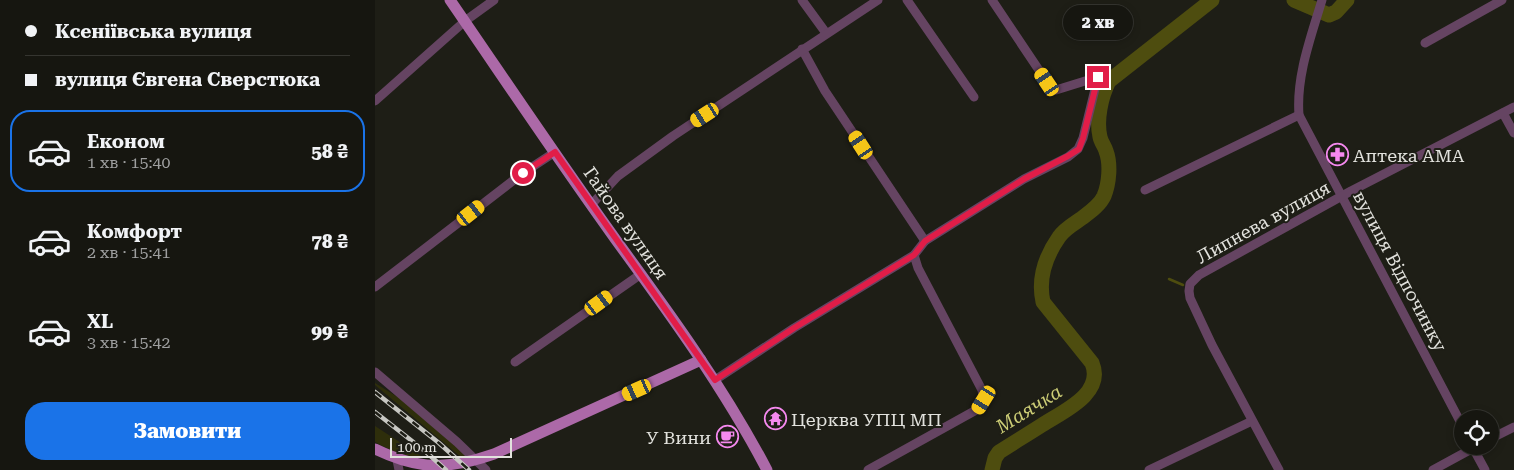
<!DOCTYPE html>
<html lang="uk">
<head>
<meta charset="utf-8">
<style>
	:root { --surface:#161610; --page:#1f1f19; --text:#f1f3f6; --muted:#9e9f9f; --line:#353530; --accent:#1a73e8 }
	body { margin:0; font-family:"Roboto Serif",serif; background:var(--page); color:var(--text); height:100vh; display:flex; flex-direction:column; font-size:19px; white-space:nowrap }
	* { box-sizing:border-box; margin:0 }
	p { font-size:16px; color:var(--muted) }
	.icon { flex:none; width:28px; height:28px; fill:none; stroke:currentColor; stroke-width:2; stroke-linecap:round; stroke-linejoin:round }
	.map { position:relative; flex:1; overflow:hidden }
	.panel { display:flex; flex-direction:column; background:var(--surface); width:375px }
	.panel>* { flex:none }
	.top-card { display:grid; align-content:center; height:110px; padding:0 25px; background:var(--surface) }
	.tools { position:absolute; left:1079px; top:410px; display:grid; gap:10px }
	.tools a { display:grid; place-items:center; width:45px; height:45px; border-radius:50%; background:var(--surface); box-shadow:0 2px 8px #0003,0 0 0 1px var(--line); font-size:25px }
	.scale { position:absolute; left:15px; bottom:12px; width:122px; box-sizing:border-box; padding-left:5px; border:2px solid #e2e2dd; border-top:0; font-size:14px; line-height:18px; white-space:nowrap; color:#e2e2dd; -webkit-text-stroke:4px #1e1e16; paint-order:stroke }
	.end { position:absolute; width:22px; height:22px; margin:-11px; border:6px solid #e11d48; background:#fff; box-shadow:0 0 0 2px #fff }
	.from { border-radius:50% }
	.bubble { position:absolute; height:35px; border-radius:18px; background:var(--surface); box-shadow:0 2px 8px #0003,0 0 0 1px var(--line); font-size:16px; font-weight:800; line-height:35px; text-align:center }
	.car { position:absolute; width:15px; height:30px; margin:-15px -8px; border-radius:6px; box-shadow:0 0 4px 1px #0007; background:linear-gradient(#f5c518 24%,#345 0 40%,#f5c518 0 76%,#345 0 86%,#f5c518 0) }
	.top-card b { display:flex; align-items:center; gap:18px; height:48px; font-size:19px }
	.top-card b+b { border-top:1px solid var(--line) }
	.top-card i { width:12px; height:12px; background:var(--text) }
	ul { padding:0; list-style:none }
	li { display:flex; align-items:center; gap:15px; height:82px; margin:0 10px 8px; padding:0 15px; border:2px solid transparent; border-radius:20px }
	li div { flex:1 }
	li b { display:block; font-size:19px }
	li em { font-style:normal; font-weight:800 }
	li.current { border-color:var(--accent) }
	li>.icon { width:45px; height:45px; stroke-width:1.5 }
	.primary-button { display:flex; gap:10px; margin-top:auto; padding:10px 25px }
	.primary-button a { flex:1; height:58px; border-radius:20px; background:var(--accent); color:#fff; font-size:20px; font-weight:800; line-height:58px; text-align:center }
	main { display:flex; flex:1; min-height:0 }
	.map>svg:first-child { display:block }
	.green { fill:#2e2e0b }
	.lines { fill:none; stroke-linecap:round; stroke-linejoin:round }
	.stream { stroke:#4e4d0f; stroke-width:2.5 }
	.river { stroke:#4e4d0f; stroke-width:15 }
	.minor { stroke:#654462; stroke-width:9 }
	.major { stroke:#ac69a8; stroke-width:11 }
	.rail-casing { stroke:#c7c7c2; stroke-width:4.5 }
	.rail { stroke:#1e1e16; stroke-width:2.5; stroke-dasharray:8; stroke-linecap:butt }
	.route { stroke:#e11d48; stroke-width:6 }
	.labels { text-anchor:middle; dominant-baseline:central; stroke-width:4; stroke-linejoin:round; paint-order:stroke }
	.poi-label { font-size:18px; fill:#e2e2dd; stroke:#1e1e16; text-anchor:start }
	.street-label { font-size:18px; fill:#e2e2dd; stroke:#1e1e16 }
	.water-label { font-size:19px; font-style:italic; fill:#cccd76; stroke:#1e1e16 }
</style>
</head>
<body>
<main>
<section class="panel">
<div class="top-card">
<b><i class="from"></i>Ксеніївська вулиця</b>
<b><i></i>вулиця Євгена Сверстюка</b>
</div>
<ul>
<li class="current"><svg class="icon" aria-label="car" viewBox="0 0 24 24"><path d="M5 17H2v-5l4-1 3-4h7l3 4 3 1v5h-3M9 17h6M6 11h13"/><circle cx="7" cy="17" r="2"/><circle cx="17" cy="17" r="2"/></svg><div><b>Економ</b><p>1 хв · 15:40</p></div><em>58 ₴</em></li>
<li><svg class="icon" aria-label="car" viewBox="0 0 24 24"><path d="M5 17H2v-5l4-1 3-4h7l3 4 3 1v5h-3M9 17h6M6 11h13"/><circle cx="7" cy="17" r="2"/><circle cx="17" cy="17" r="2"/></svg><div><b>Комфорт</b><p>2 хв · 15:41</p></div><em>78 ₴</em></li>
<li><svg class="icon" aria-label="car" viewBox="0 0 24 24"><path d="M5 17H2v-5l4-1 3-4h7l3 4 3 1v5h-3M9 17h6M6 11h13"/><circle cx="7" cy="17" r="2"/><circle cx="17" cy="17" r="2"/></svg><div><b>XL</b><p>3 хв · 15:42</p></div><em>99 ₴</em></li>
</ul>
<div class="primary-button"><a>Замовити</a></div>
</section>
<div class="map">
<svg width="1139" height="470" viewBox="0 0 1139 470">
	<rect width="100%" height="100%" fill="#1e1e16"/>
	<g class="green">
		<polygon points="0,383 24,398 94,456 87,458 0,385"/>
		<path d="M0,426L49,458C30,456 16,451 0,442Z"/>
	</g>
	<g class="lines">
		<polyline class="stream" points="794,279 808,285"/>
		<g class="river">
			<polyline points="919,0 954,15 961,12 972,0"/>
			<path d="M617,470L620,458L624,452C638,443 653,434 667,425C687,412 730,394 717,363L668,302C663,279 670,257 684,237C689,229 700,223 707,218C715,212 725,205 729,196C734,184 736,164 731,151C730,147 726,142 725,137C721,120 726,97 734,81L837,0"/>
		</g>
		<g class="minor">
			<polyline points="427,0 451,33"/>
			<polyline points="532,0 599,97"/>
			<polyline points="617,0 676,88 681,90 723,77"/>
			<path d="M947,0C936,37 921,76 924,115L1088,427"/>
			<polyline points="1050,43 1127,0"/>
			<polyline points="427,49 450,91 550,241"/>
			<polyline points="0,101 90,21 119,0"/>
			<polyline points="1128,113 1139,133"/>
			<polyline points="770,190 924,115"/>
			<polyline points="216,205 243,176 298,136 503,0"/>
			<polyline points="0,287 148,173 180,152"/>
			<polyline points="140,362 266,274"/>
			<polyline points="0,372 82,442 111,470"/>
			<polyline points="340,380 419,328 539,255 550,241 649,179 693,157 703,149 708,138 723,77"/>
			<polyline points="1115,439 1139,427"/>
			<polyline points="1097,446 1110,470"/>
			<polyline points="22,460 24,470"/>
			<polyline points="493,470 603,409 609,400 607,390 543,268 539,255"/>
			<polyline points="774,470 877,421"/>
			<polyline points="904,470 837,345 815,298 814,291 815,284 824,275 976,191 1139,107"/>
			<polyline points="1058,470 1102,446"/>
		</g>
		<g class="major">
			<path d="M75,0C130,80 184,161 241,240C295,314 349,388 392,470"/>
			<path d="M0,449C43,470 73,470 119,454L326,360"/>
		</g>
		<defs>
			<g id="rail">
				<polyline points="0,392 64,443 94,470"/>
				<polyline points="0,412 51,452 71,470"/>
			</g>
		</defs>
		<use href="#rail" class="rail-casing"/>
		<use href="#rail" class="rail"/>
	</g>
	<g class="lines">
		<polyline class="route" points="148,173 180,152 340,380 419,328 539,255 550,241 649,179 693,156 704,149 708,138 723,77"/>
	</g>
	<defs>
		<symbol id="pharmacy-ring" viewBox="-11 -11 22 22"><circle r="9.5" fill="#1e1e16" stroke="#f589ef" stroke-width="1.5"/><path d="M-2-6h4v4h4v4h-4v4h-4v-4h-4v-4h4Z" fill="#f589ef"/></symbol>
		<symbol id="temple-ring" viewBox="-11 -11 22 22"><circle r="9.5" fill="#1e1e16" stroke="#f589ef" stroke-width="1.5"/><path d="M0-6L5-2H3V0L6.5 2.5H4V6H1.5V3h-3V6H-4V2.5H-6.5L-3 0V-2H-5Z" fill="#f589ef"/></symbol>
		<symbol id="cafe-ring" viewBox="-11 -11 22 22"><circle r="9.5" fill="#1e1e16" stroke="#f589ef" stroke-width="1.5"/><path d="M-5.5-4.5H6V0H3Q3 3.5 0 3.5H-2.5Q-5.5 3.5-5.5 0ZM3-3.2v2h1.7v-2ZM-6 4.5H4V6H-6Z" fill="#f589ef"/></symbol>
	</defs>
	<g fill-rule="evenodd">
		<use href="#pharmacy-ring" x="950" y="142" width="25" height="25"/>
		<use href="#temple-ring" x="388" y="406" width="25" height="25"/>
		<use href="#cafe-ring" x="340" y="424" width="25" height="25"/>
	</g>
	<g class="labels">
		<g class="poi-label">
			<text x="978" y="155">Аптека АМА</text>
			<text x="416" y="419">Церква УПЦ МП</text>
			<text x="336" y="437" text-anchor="end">У Вини</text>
		</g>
		<g class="street-label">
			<text transform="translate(888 222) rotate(-29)">Липнева вулиця</text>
			<text transform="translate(251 223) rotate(55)">Гайова вулиця</text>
			<text transform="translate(1025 271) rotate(62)">вулиця Відпочинку</text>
		</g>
		<g class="water-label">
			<text transform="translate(654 409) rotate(-32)">Маячка</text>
		</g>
	</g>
</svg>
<div class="tools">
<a><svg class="icon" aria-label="locate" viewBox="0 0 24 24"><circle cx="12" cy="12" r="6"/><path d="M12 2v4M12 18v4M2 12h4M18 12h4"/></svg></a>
</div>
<div class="scale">100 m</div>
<i class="end from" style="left:148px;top:173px"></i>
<i class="end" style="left:723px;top:77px"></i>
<div class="bubble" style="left:688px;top:5px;width:70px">2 хв</div>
<i class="car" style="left:672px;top:82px;rotate:326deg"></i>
<i class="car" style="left:330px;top:115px;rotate:237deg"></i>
<i class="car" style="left:486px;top:145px;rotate:327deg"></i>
<i class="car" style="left:96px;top:213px;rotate:52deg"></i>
<i class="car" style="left:224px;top:303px;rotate:54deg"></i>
<i class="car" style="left:262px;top:390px;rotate:246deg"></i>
<i class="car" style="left:609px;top:400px;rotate:212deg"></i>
</div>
</main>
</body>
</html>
